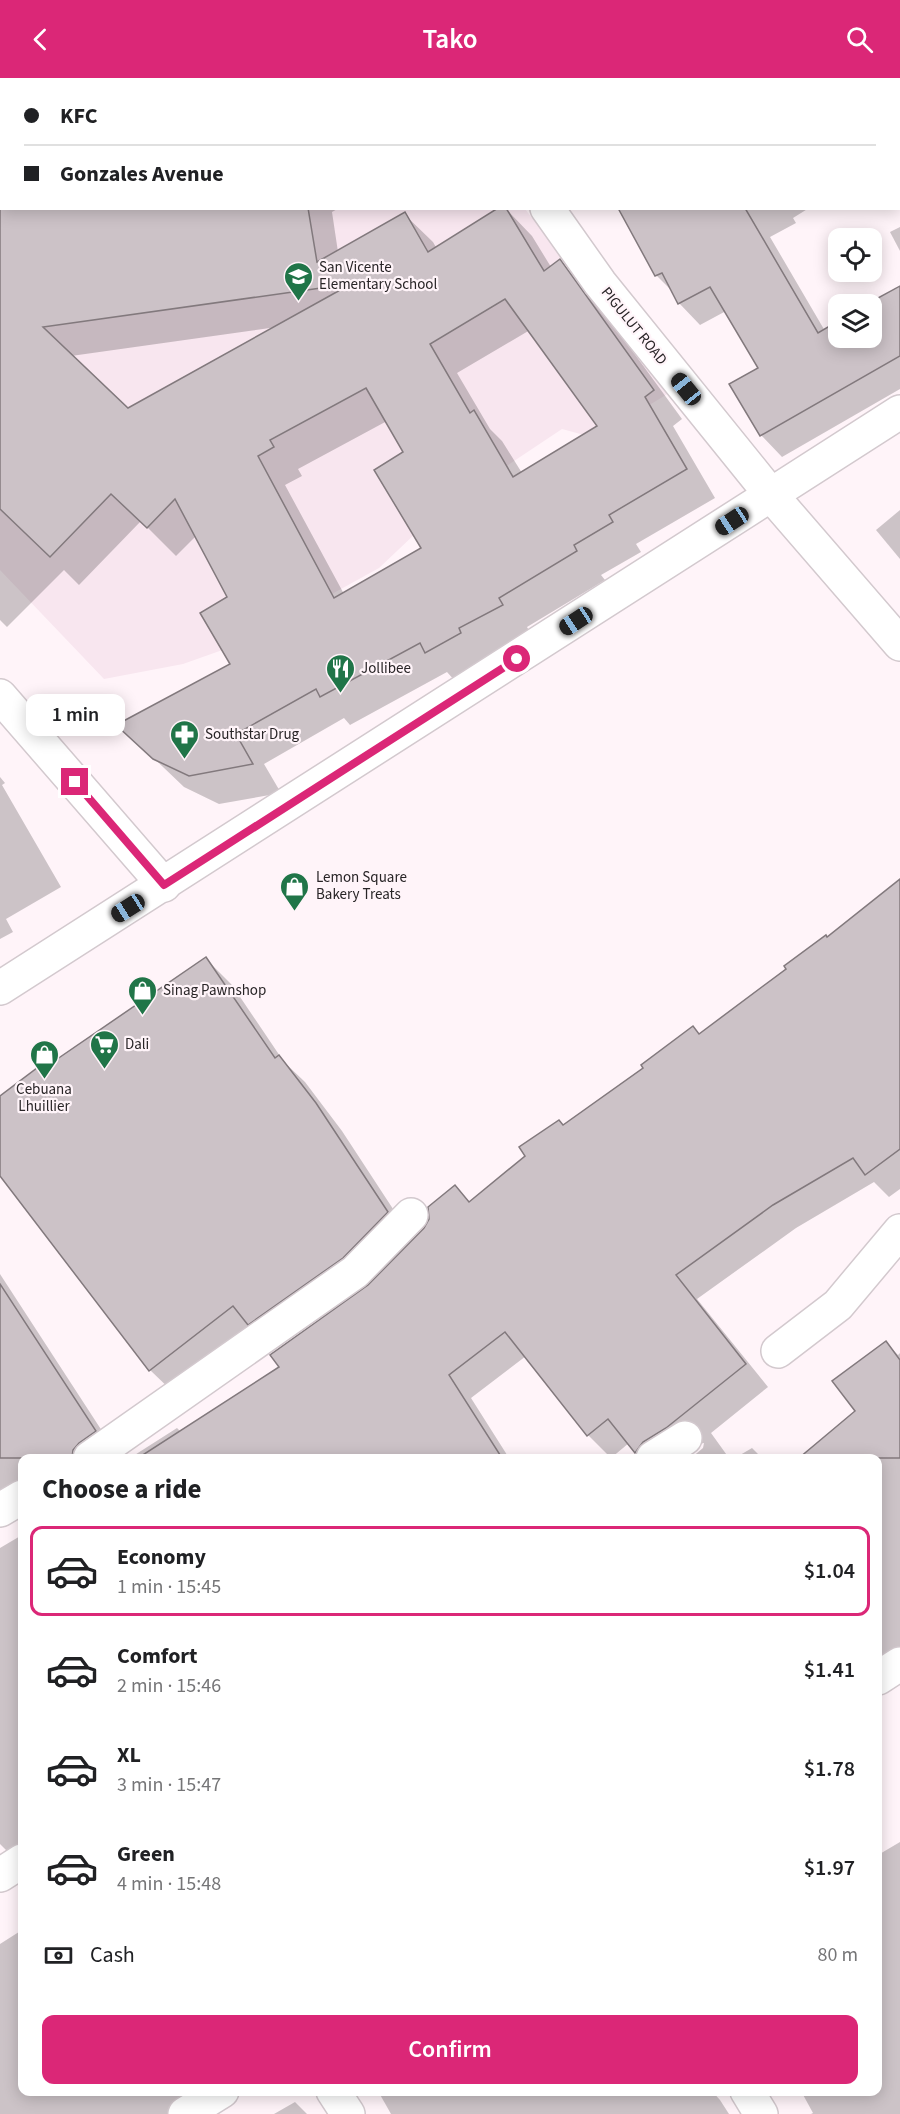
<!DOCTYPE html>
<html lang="en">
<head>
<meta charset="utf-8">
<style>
	:root { --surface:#fff; --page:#f2f2f2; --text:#202124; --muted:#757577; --line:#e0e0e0; --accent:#db2777 }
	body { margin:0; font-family:"Source Sans 3",sans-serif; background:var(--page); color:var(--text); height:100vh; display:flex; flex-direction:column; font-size:22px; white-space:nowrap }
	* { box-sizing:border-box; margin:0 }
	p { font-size:20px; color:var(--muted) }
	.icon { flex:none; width:33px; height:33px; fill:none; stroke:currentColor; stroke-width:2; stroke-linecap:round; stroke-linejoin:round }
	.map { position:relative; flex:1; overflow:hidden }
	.details { position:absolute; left:18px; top:1376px; width:864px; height:642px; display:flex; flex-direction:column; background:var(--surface); border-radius:12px; box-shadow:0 3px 15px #0003 }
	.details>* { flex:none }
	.guide { position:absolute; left:0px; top:0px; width:900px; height:132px; box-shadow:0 3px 15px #0003; display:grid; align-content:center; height:132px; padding:0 24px; background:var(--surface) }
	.controls { position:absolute; left:828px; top:150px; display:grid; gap:12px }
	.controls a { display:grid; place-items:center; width:54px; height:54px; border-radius:12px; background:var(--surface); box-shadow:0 3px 15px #0003; font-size:30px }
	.end { position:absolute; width:27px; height:27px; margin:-14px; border:8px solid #db2777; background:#fff; box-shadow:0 0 0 3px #fff }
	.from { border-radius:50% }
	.bubble { position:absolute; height:42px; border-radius:12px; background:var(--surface); box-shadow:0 3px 15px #0003; font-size:20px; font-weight:600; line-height:42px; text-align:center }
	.car { position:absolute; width:18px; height:36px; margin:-18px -9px; border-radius:8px; box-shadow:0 0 4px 2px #0007; background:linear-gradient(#222 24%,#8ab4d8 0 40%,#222 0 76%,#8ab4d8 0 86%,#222 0) }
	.guide b { display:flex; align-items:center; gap:21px; height:57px; font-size:22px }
	.guide b+b { border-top:2px solid var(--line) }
	.guide i { width:15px; height:15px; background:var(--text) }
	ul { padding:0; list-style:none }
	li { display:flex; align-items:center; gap:18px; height:90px; margin:0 12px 9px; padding:0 12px; border:3px solid transparent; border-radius:12px }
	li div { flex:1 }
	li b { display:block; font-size:22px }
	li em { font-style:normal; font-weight:600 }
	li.selected { border-color:var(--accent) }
	li>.icon { width:54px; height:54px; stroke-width:1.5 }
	h2 { padding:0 24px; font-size:27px; line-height:72px }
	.pay { display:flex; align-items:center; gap:15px; height:66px; padding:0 24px; font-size:22px }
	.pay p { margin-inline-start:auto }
	.button { display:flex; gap:12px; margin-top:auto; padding:12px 24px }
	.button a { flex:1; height:69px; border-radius:12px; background:var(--accent); color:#fff; font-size:24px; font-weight:600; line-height:69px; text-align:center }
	header { display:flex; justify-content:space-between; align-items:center; height:78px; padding:0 24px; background:var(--accent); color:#fff; font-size:27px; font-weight:600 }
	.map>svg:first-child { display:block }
	.built { fill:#f8e6ef }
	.shadow { fill:#0003; fill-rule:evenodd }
	.building { fill:#ccc2c7; stroke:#82797d; stroke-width:1.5; fill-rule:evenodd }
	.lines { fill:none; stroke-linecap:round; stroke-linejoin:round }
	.minor-casing { stroke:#d3c9ce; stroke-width:36 }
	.tertiary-casing { stroke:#d3c9ce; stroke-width:36 }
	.secondary-casing { stroke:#d3c9ce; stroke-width:36 }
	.trunk-casing { stroke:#d3c9ce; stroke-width:36 }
	.minor { stroke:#fff; stroke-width:33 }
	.tertiary { stroke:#fff; stroke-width:33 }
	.secondary { stroke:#fff; stroke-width:33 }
	.trunk { stroke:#fff; stroke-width:33 }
	.route { stroke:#db2777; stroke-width:8 }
	.labels { text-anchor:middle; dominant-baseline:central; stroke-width:4.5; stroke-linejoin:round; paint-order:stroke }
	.poi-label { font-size:15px; fill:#282426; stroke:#fff4f9; text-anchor:start }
	.street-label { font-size:15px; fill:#282426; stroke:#fff4f9 }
</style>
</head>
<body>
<header><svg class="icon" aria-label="back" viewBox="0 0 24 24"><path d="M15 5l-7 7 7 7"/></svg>Tako<svg class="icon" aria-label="search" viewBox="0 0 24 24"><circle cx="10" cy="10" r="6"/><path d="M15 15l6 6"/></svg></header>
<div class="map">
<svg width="900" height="2036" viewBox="0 0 900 2036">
	<rect width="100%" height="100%" fill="#fff4f9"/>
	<polygon class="built" points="0,0 425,0 426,1 2,2 2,130 525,131 669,315 595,360 562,351 451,425 435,437 379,490 245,564 183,586 104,601 0,492"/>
	<g class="shadow">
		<path d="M0,0L218,2H2V130H339L332,134L338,174L404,136L433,164L437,171L505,130L532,158L551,189L560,183L588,212L682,341L673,348L715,420L636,466L641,474L601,497L605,502L527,549L531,556L455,603L447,594L350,647L344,640L264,686L281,715L219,726L184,709L119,647L232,587L229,519L196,458L176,478L141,443L79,507L64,492L7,549L0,542ZM277,249L128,332L71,278ZM530,252L600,348L522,395L502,363L490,351L457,295ZM387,343L405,375L423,470L344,516L285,407L302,398L298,391Z"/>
		<polygon points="298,0 329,0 331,2 295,2"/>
		<polygon points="531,0 587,0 583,2"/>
		<polygon points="621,0 724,0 725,2 622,2"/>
		<polygon points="888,0 900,0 898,70 898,2 885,2"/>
		<polygon points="620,130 809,130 793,140 796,145 770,159 825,253 838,245 838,260 872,260 870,226 900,210 900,311 782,379 761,357 760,290 726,233 700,247 679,225 673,214 657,198"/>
		<polygon points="900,149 900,173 890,154"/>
		<polygon points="900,432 900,481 876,452"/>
		<polygon points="0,699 5,705 2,707 61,809 6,841 13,854 0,861"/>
		<polygon points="900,803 900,1111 889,1119 874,1104 796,1150 697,1221 768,1309 711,1355 729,1380 691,1380 703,1370 704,1365 643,1380 629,1365 611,1380 588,1357 526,1278 471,1320 509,1380 130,1380 177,1350 181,1354 281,1289 322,1242 320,1239 274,1271 258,1254 176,1317 150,1292 0,1095 0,1020 206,881 232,907 284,984 305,1004 342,1053 414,1163 426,1151 455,1109 470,1124 563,1048 645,991 693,950 700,957"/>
		<polygon points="0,1196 104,1356 66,1380 22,1380 22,1406 0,1419"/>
		<polygon points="886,1265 898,1277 900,1275 900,1583 878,1599 878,1380 802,1380 857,1334"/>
		<polygon points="752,1370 762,1380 735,1380"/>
		<polygon points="22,1457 22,1788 0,1766 0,1470"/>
		<polygon points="900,1764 900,2036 811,2036 813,2035 801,2013 878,2013 878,1777"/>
		<polygon points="22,1852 22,2013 202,2013 199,2036 0,2036 0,1866"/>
		<polygon points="378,2013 712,2013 720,2022 729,2036 391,2036"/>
		<polygon points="295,2024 307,2036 274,2036"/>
	</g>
	<g class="building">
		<path d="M0,130H308L317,184L405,134L428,174L498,130H506L544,193L560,181L654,312L645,319L687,391L609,437L613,444L574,467L577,473L499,520L503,527L459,550L461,555L425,575L420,565L320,619L316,611L236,656L253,686L189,698L153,681L116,647L230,586L200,535L227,519L175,421L147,450L111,416L50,479L0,431ZM351,206L128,330L43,249L321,210ZM505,221L597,348L513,399L474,332L470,335L430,266ZM366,310L403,374L374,392L421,470L334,520L258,378L274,369L270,362Z"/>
		<polygon points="618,130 745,130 818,255 838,243 838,260 872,260 872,226 867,226 900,208 900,278 760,358 729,306 758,290 710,209 678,226 662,195 655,198"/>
		<polygon points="900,801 900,1071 865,1097 853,1080 773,1127 676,1197 746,1286 666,1350 643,1364 635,1375 608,1341 587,1358 505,1254 449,1297 502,1380 138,1380 279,1289 270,1277 368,1207 424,1150 429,1141 428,1129 455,1107 469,1124 525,1078 519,1069 559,1042 563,1047 643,990 641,987 693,948 699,956 786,891 784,888 826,857 827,859"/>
		<polygon points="206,879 275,980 279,977 316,1025 388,1134 343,1180 248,1247 233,1228 149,1293 0,1098 0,1018 45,984 47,988"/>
		<polygon points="0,1206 96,1353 79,1365 73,1372 72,1380 0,1380"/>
		<polygon points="886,1263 900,1282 900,1380 799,1380 855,1333 832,1303"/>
	</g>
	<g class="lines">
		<defs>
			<g id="minor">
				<polyline points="778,1273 838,1227 900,1153"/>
				<polyline points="90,1380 355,1194 411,1137"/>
				<polyline points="653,1380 685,1360"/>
				<polyline points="0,1432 22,1419"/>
				<polyline points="878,1600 900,1586"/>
				<polyline points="0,1797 22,1783"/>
				<polyline points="333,2013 348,2036"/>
				<polyline points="747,2013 761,2036"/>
				<polyline points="185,2036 222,2013"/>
			</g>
			<g id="tertiary">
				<polyline points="453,0 454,2"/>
				<polyline points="547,130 600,205 772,418"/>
			</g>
			<g id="secondary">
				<polyline points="772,418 900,566"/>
				<polyline points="0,618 164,807"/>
			</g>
			<polyline id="trunk" points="0,910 900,334"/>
		</defs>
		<use href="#minor" class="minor-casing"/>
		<use href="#tertiary" class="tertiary-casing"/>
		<use href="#secondary" class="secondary-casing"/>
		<use href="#trunk" class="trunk-casing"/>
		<use href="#minor" class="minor"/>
		<use href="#tertiary" class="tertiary"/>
		<use href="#secondary" class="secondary"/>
		<use href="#trunk" class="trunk"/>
	</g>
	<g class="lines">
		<polyline class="route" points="75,704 164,807 517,581"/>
	</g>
	<defs>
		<symbol id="school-pin" viewBox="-11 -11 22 30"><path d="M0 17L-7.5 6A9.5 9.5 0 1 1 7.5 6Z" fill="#207548" stroke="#fff4f9"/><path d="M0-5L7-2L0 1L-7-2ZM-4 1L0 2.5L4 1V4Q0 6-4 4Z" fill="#fff"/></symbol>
		<symbol id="restaurant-pin" viewBox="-11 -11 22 30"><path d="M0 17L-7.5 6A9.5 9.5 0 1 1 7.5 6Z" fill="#207548" stroke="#fff4f9"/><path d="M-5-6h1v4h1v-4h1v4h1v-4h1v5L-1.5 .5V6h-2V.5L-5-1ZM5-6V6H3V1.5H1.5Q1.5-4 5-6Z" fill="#fff"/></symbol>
		<symbol id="pharmacy-pin" viewBox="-11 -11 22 30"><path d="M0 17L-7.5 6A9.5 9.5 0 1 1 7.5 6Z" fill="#207548" stroke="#fff4f9"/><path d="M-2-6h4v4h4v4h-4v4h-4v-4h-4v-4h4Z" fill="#fff"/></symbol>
		<symbol id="shop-pin" viewBox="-11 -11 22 30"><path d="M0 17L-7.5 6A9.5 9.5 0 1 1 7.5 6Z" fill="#207548" stroke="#fff4f9"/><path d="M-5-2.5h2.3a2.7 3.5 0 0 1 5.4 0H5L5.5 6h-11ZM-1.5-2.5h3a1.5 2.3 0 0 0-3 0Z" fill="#fff"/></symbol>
		<symbol id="supermarket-pin" viewBox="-11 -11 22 30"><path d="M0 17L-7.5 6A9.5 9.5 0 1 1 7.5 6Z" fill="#207548" stroke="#fff4f9"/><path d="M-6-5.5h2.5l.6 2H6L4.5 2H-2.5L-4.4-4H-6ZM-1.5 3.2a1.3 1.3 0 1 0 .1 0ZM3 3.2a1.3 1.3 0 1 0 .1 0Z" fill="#fff"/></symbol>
	</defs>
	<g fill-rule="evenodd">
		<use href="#school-pin" x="282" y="182" width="33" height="45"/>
		<use href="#restaurant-pin" x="324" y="574" width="33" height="45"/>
		<use href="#pharmacy-pin" x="168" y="640" width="33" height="45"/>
		<use href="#shop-pin" x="278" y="792" width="33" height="45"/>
		<use href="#shop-pin" x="126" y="896" width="33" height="45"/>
		<use href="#supermarket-pin" x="88" y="950" width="33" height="45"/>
		<use href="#shop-pin" x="28" y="960" width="33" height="45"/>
	</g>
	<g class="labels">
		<g class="poi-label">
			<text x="319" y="189">San Vicente<tspan x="319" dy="17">Elementary School</tspan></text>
			<text x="361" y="590">Jollibee</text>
			<text x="205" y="656">Southstar Drug</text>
			<text x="316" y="799">Lemon Square<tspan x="316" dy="17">Bakery Treats</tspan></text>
			<text x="163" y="912">Sinag Pawnshop</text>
			<text x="125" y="966">Dali</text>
			<text x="44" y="1011" text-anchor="middle">Cebuana<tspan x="44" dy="17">Lhuillier</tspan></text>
		</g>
		<g class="street-label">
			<text transform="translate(634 248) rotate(51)">PIGULUT ROAD</text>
		</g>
	</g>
</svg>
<div class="controls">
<a><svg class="icon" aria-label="locate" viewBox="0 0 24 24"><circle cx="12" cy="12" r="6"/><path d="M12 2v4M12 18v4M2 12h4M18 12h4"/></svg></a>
<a><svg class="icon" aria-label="layers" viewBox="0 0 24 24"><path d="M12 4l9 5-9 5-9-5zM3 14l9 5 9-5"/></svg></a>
</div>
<i class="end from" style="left:517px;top:581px"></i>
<i class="end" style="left:75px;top:704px"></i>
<div class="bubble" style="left:26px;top:616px;width:99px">1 min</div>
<i class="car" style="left:686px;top:311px;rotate:321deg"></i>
<i class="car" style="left:732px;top:443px;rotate:237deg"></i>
<i class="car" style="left:576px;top:543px;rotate:237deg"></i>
<i class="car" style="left:128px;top:830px;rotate:238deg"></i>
<div class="guide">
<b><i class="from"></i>KFC</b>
<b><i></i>Gonzales Avenue</b>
</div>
<section class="details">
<h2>Choose a ride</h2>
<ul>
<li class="selected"><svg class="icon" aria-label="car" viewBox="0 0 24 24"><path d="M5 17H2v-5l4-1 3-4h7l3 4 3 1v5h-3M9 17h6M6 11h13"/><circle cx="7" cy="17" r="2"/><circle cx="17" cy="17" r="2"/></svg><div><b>Economy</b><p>1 min · 15:45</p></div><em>$1.04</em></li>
<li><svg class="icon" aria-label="car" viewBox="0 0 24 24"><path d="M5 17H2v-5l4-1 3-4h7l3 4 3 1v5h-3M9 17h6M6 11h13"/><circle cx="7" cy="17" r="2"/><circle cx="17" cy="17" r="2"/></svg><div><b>Comfort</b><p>2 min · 15:46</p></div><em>$1.41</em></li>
<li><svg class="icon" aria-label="car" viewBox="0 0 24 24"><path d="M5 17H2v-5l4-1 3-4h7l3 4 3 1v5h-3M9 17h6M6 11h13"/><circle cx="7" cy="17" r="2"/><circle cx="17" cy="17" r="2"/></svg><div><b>XL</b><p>3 min · 15:47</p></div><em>$1.78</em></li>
<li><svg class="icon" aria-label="car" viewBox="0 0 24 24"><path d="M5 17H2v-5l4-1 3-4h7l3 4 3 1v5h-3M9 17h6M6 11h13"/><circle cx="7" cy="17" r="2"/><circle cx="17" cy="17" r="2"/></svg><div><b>Green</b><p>4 min · 15:48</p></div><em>$1.97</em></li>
</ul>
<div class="pay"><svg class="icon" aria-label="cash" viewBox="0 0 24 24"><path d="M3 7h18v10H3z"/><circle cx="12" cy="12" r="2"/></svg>Cash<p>80 m</p></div>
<div class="button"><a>Confirm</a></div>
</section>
</div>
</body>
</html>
